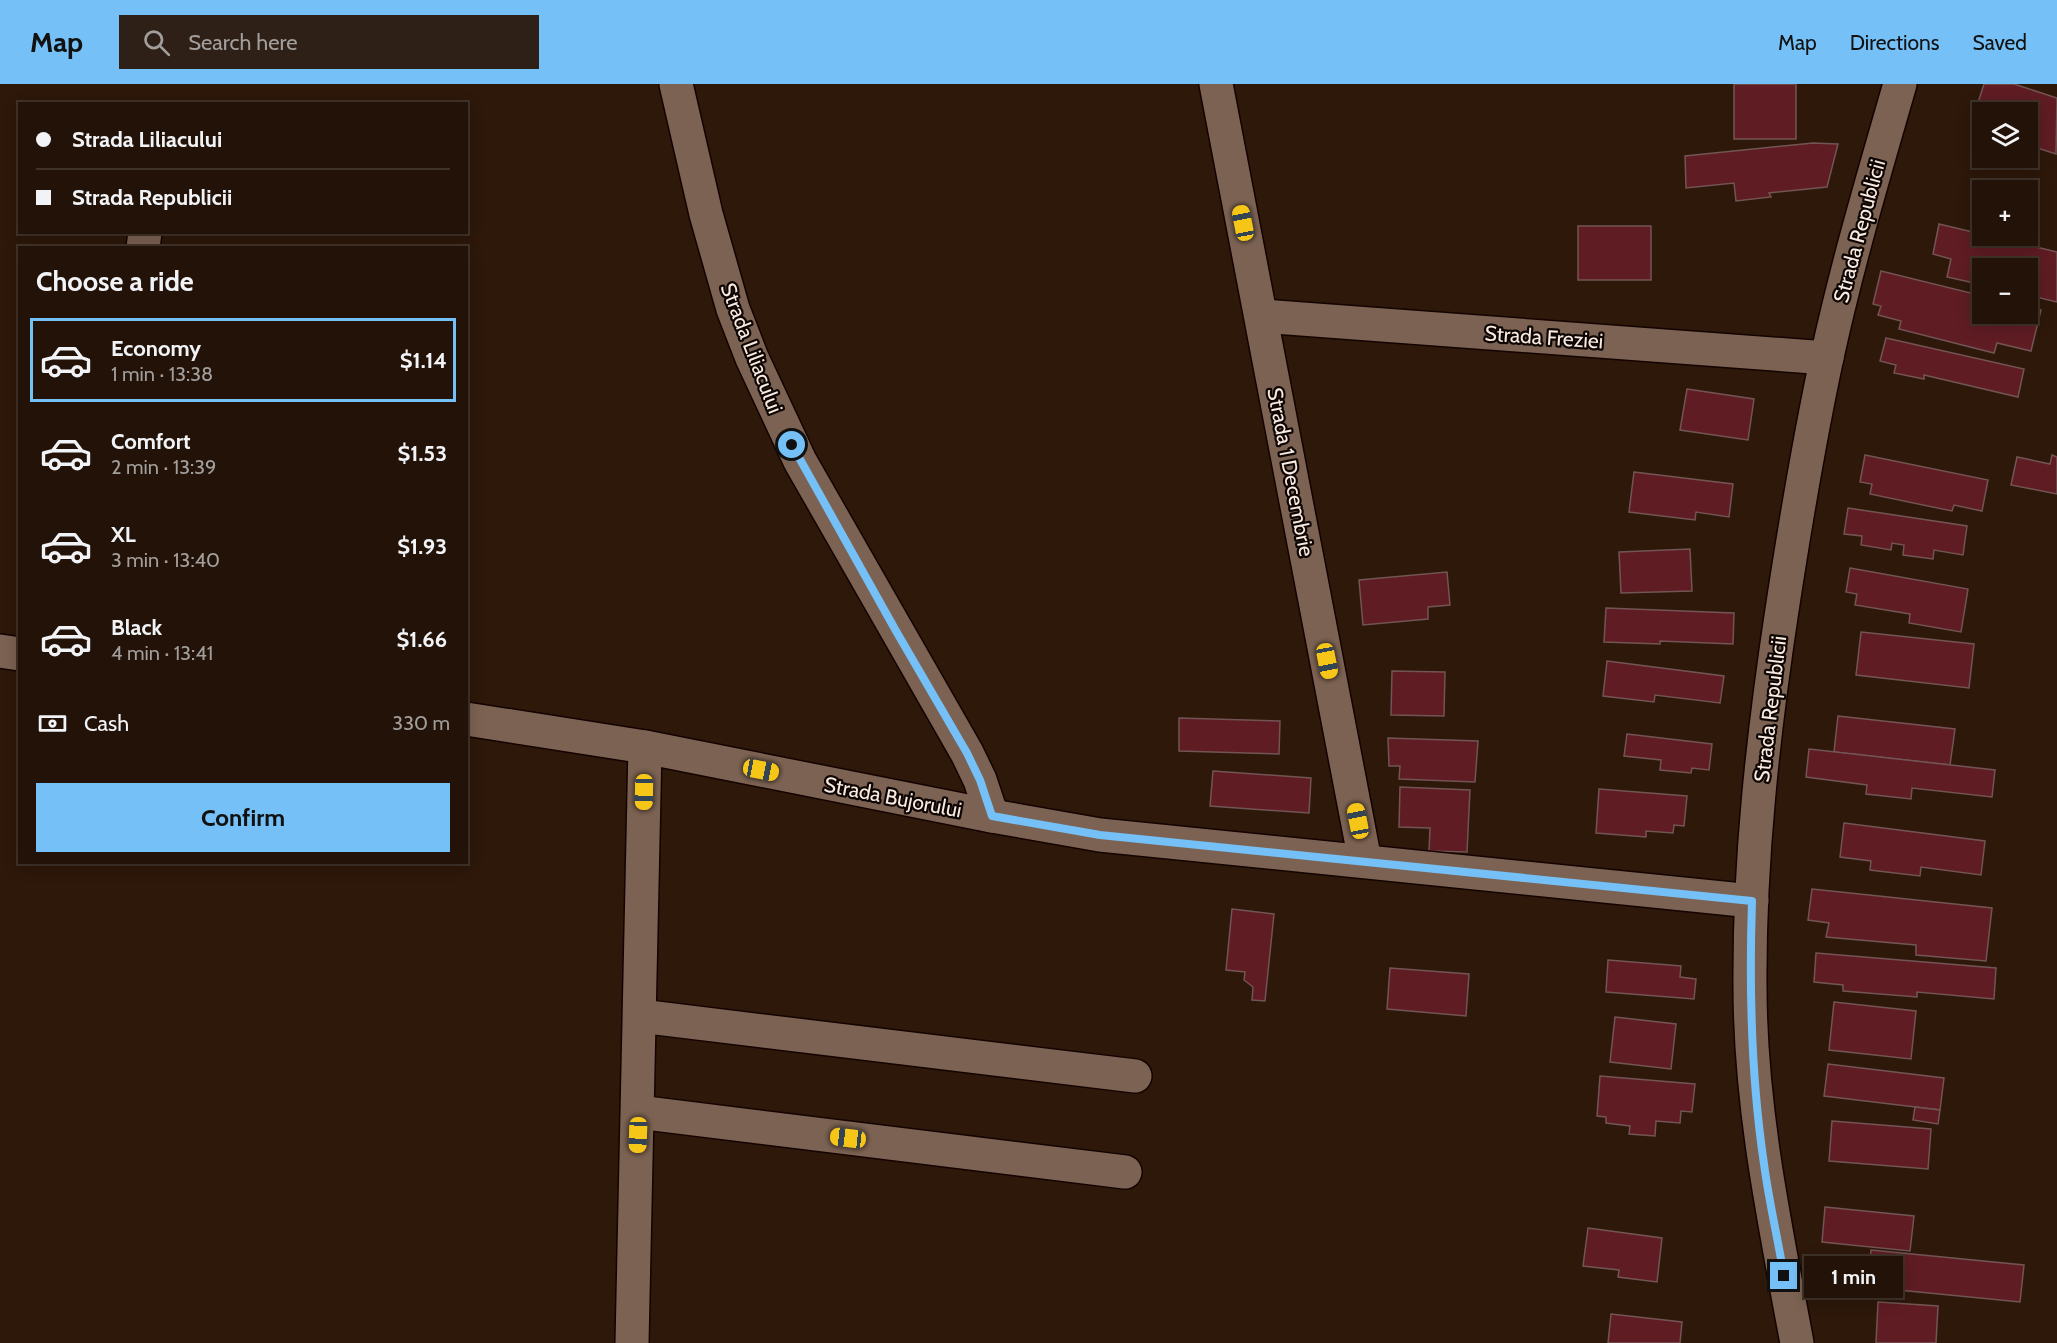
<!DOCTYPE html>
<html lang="en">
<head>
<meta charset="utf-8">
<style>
	:root { --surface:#221208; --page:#2e2016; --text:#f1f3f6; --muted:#a29e9c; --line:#3f3229; --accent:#75c0f6 }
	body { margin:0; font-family:Cabin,sans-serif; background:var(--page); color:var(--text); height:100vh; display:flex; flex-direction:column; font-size:22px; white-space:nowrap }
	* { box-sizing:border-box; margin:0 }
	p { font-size:20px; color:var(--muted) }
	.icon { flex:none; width:33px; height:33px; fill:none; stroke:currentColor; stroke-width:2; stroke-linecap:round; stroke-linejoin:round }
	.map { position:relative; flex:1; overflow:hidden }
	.sheet { position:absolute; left:18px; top:162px; width:450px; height:618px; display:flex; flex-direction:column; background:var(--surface); border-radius:0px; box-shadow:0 3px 15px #0003,0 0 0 2px var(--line) }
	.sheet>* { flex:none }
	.top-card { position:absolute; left:18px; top:18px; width:450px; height:132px; border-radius:0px; box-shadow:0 3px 15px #0003,0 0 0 2px var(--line); display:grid; align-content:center; height:132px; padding:0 18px; background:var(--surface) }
	.controls { position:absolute; left:1972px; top:18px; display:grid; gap:12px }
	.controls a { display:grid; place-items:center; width:66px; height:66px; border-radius:0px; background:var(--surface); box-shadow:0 3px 15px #0003,0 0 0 2px var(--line); font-size:30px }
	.end { position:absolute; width:27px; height:27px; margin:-14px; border:8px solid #75c0f6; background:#111; box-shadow:0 0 0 3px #111 }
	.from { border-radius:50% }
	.bubble { position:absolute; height:42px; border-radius:0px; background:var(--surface); box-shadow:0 3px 15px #0003,0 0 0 2px var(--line); font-size:20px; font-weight:800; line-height:42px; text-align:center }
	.car { position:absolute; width:18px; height:36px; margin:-18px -9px; border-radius:8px; box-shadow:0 0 4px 2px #0007; background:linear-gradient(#f5c518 24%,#345 0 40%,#f5c518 0 76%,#345 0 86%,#f5c518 0) }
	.top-card b { display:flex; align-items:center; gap:21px; height:57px; font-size:22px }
	.top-card b+b { border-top:2px solid var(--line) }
	.top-card i { width:15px; height:15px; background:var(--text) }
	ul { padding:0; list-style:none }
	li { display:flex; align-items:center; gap:18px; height:84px; margin:0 12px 9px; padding:0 6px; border:3px solid transparent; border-radius:0px }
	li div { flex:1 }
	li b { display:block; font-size:22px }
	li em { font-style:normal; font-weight:800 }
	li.current { border-color:var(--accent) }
	li>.icon { width:54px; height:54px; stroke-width:1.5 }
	h2 { padding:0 18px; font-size:27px; line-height:72px }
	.pay { display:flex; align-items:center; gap:15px; height:66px; padding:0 18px; font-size:22px }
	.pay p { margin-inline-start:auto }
	.button { display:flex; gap:12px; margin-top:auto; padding:12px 18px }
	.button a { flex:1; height:69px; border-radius:0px; background:var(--accent); color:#111; font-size:24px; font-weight:800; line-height:69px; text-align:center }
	header { display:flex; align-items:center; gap:36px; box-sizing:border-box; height:84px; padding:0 30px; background:var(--accent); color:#111 }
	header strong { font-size:28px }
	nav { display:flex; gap:33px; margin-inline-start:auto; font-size:21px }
	.search { width:420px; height:54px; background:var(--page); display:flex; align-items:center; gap:15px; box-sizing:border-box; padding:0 21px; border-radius:0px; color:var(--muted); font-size:22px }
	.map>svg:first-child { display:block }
	.building { fill:#5f1c23; stroke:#735454; stroke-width:1.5 }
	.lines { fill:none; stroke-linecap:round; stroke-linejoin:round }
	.street-casing { stroke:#140300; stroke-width:36 }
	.secondary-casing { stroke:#140300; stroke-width:36 }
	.street { stroke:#7b6252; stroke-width:33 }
	.secondary { stroke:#7b6252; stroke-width:33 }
	.route { stroke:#75c0f6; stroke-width:8 }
	.labels { text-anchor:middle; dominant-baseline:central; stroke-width:4.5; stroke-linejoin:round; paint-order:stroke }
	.street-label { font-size:21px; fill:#faebe2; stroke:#0e0603 }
</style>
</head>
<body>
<header>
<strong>Map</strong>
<div class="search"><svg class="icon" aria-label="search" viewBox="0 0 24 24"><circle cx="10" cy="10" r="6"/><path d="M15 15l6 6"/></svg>Search here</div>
<nav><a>Map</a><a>Directions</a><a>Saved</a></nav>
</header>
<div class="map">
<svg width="2057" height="1259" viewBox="0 0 2057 1259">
	<rect width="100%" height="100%" fill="#2d180a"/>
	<g class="building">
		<rect x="1734" y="0" width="62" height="55"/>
		<polygon points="1984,0 2014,0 2057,14 2056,70 2028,61 2028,28 1983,28 1983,31 1975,28"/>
		<polygon points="1813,59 1838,60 1827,103 1769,109 1771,113 1736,117 1734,99 1686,104 1685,72"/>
		<polygon points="1939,140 2057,168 2057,218 2028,211 2028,184 1983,184 1983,201 1947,193 1951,175 1933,170"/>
		<rect x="1578" y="142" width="73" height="54"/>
		<polygon points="1881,187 1983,212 1983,230 2028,230 2028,223 2041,226 2031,267 1997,259 1994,269 1899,245 1901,237 1878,231 1881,222 1873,220"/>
		<polygon points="1886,254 2024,285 2018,313 1924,291 1924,295 1894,289 1896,281 1880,277"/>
		<polygon points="1687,305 1754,315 1748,356 1680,346"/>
		<polygon points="1865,371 1988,396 1982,427 1954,421 1952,427 1870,410 1872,400 1860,398"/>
		<polygon points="2052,371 2057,373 2057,410 2011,401 2017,373 2050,380"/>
		<polygon points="1634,388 1733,400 1729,433 1696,428 1695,436 1629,428"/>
		<polygon points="1848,424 1967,442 1963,471 1934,466 1933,475 1903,471 1904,461 1892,459 1891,466 1861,461 1862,452 1844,450"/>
		<polygon points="1690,465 1692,507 1621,509 1619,468"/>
		<polygon points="1850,484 1968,505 1961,548 1909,539 1910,530 1855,521 1857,510 1846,508"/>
		<polygon points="1447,488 1450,521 1428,523 1428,535 1363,541 1359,496"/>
		<polygon points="1606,524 1734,529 1733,560 1660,557 1660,560 1604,558"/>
		<polygon points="1861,548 1974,560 1969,604 1856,591"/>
		<polygon points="1607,577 1724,592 1720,619 1655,611 1654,618 1603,612"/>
		<polygon points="1392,587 1445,588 1444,632 1391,631"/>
		<polygon points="1838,632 1955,645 1950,681 1834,668"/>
		<polygon points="1179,634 1280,637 1279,670 1179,667"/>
		<polygon points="1627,650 1712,660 1709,686 1692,684 1691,689 1660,686 1661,676 1624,672"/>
		<polygon points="1388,654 1478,657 1475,698 1399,695 1400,682 1389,682"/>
		<polygon points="1809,665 1995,686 1992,713 1912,704 1911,715 1866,710 1867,701 1806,693"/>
		<polygon points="1213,687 1311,694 1309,729 1210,722"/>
		<polygon points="1400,703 1470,706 1467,768 1429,767 1430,744 1399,743"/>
		<polygon points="1599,705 1687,712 1684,742 1674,741 1673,749 1646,747 1646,753 1596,749"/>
		<polygon points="1844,739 1985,757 1981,791 1921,783 1920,792 1870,786 1871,777 1840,773"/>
		<polygon points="1812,805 1992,824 1986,877 1916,871 1916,861 1826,853 1829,839 1808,836"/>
		<polygon points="1232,825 1274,830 1265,917 1252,916 1253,903 1244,896 1245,888 1226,886"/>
		<polygon points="1816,869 1996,884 1994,915 1917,908 1917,913 1843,907 1843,901 1814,898"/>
		<polygon points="1608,876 1681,882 1680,893 1696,895 1694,915 1606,908"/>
		<polygon points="1390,884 1469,890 1466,932 1387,925"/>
		<polygon points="1834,918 1916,927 1911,975 1829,966"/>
		<polygon points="1615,933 1676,940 1671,985 1610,978"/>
		<polygon points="1828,980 1944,994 1940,1026 1824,1012"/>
		<polygon points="1600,992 1695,1000 1692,1028 1681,1027 1680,1039 1656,1037 1655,1052 1629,1050 1630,1042 1606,1039 1606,1033 1597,1032"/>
		<polygon points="1915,1023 1940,1026 1938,1040 1913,1036"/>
		<polygon points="1832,1037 1931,1045 1928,1085 1829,1077"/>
		<polygon points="1825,1123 1914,1132 1910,1167 1822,1158"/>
		<polygon points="1588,1144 1662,1154 1657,1198 1618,1193 1619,1186 1583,1182"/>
		<polygon points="1871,1166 2024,1181 2020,1218 1868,1203"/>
		<polygon points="1878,1218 1938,1222 1936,1259 1876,1259"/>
		<polygon points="1611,1230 1682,1238 1680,1259 1608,1259"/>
	</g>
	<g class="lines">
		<defs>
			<g id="street">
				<polyline points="676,0 706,130 733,225 752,274 800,377 967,669 980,696 992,732"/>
				<polyline points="1216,0 1365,777"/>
				<polyline points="143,164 145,148"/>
				<polyline points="1262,232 1827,274"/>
				<polyline points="0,567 20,570"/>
				<polyline points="466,635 645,663 992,732 1100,751 1752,817"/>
				<polyline points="640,932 1135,992"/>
				<polyline points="638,1028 1125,1088"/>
				<polyline points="632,1259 645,663"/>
			</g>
			<path id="secondary" d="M1797,1259C1775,1141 1750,1023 1750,903C1749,777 1763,651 1782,526C1795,441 1809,357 1827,273C1847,181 1874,90 1900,0"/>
		</defs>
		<use href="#street" class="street-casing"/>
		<use href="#secondary" class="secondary-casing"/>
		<use href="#street" class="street"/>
		<use href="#secondary" class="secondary"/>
	</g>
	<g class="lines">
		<path class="route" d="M792,361L896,547L967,669L980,696L992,732L1100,751L1752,817C1749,905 1751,993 1764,1080C1769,1118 1778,1155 1784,1192"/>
	</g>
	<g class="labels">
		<g class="street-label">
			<text transform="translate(1859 147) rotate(-75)">Strada Republicii</text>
			<text transform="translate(1544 253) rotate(4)">Strada Freziei</text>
			<text transform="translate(752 264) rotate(69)">Strada Liliacului</text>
			<text transform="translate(1291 388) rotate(79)">Strada 1 Decembrie</text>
			<text transform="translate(1770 625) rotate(-83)">Strada Republicii</text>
			<text transform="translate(893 713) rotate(11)">Strada Bujorului</text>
		</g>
	</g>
</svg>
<div class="controls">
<a><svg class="icon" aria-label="layers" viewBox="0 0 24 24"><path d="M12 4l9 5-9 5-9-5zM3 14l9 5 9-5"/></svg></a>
<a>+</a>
<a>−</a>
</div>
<i class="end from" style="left:792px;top:361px"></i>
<i class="end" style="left:1784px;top:1192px"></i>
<div class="bubble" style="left:1804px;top:1172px;width:99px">1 min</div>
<i class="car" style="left:1243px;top:139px;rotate:349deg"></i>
<i class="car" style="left:1327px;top:577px;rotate:169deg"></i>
<i class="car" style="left:761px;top:686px;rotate:101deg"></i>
<i class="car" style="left:644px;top:708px;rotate:181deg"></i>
<i class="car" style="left:1358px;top:737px;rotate:349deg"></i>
<i class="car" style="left:638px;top:1051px;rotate:182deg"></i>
<i class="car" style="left:848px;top:1054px;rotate:277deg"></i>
<div class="top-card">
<b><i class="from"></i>Strada Liliacului</b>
<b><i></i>Strada Republicii</b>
</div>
<section class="sheet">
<h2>Choose a ride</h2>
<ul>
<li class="current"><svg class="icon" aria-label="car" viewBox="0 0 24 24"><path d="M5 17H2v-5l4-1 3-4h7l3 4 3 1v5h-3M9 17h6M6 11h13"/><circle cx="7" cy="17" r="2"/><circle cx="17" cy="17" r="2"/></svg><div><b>Economy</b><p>1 min · 13:38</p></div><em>$1.14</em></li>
<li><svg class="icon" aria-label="car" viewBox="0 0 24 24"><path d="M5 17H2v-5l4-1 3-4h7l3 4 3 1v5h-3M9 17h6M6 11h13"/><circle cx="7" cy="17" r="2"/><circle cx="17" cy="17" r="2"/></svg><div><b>Comfort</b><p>2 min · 13:39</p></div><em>$1.53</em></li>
<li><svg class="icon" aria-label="car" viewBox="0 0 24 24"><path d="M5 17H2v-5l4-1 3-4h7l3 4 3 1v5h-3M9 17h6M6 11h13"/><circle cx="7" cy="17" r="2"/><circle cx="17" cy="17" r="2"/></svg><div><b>XL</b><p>3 min · 13:40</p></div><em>$1.93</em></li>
<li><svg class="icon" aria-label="car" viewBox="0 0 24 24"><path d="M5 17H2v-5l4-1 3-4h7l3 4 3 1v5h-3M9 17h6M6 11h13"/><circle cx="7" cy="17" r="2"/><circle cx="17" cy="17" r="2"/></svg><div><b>Black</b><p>4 min · 13:41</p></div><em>$1.66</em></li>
</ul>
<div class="pay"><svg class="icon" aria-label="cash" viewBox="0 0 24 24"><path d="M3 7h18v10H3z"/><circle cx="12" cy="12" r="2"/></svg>Cash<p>330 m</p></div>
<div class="button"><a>Confirm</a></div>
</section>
</div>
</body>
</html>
